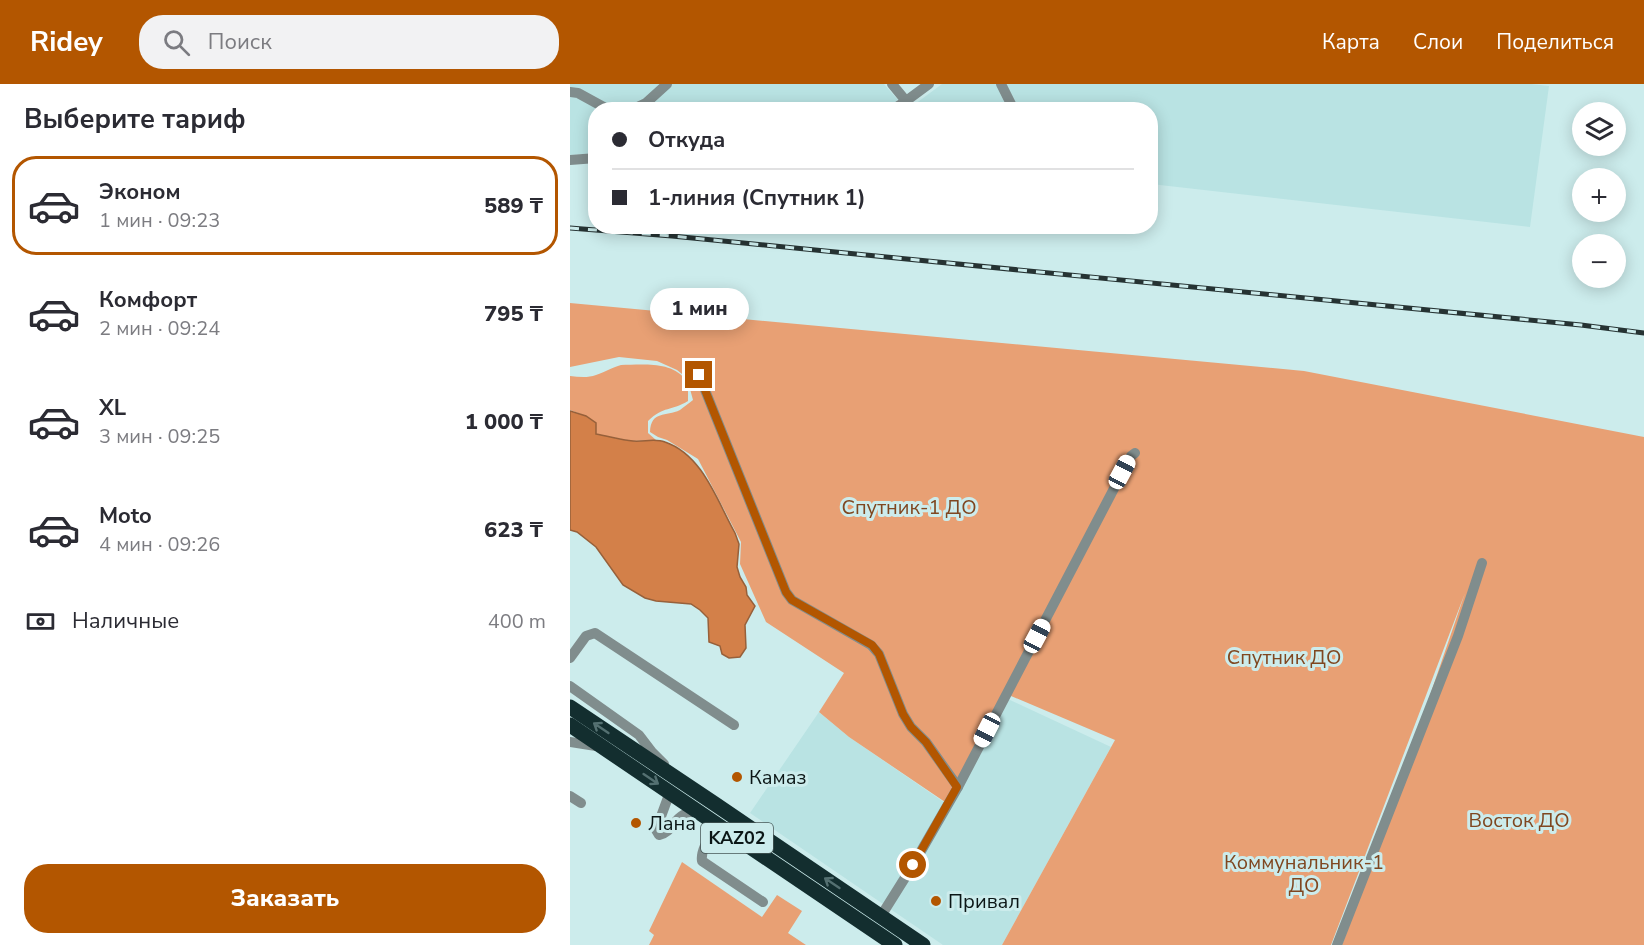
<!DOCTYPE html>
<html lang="ru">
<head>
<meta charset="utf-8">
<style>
	:root { --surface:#fff; --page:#f2f2f3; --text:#2b2b33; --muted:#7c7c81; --line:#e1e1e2; --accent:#b35600 }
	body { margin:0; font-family:"Nunito Sans",sans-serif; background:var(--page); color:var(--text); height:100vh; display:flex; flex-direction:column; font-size:22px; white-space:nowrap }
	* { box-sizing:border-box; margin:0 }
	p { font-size:20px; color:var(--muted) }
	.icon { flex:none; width:33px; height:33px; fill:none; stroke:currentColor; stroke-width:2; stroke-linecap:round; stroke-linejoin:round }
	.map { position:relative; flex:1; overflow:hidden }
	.details { display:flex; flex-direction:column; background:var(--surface); width:570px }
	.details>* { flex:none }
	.guide { position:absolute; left:18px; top:18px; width:570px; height:132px; border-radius:24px; box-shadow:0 3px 15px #0003; display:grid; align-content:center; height:132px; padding:0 24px; background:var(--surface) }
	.controls { position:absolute; left:1002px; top:18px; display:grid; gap:12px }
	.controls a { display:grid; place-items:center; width:54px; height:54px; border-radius:50%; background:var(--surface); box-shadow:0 3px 15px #0003; font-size:30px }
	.end { position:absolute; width:27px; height:27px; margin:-14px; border:8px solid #b35600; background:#fff; box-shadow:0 0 0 3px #fff }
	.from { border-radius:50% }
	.bubble { position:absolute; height:42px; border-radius:21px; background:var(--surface); box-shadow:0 3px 15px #0003; font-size:20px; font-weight:800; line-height:42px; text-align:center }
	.car { position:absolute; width:18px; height:36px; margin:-18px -9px; border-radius:8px; box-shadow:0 0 4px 2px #0007; background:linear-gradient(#fff 24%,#345 0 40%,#fff 0 76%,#345 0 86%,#fff 0) }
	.guide b { display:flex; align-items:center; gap:21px; height:57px; font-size:22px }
	.guide b+b { border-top:2px solid var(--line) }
	.guide i { width:15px; height:15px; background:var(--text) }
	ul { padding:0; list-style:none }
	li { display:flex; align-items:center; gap:18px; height:99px; margin:0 12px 9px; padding:0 12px; border:3px solid transparent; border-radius:24px }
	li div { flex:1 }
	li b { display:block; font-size:22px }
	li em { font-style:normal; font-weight:800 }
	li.current { border-color:var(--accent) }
	li>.icon { width:54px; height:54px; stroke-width:1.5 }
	h2 { padding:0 24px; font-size:27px; line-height:72px }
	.pay { display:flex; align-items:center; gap:15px; height:66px; padding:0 24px; font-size:22px }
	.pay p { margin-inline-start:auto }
	.action { display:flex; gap:12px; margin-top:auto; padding:12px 24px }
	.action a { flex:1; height:69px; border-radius:24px; background:var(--accent); color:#fff; font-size:24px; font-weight:800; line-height:69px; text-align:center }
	header { display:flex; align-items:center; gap:36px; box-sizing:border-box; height:84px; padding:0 30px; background:var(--accent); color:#fff }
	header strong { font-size:28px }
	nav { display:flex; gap:33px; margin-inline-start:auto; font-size:21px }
	.search { width:420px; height:54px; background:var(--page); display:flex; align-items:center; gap:15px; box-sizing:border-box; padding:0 21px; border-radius:24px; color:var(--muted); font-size:22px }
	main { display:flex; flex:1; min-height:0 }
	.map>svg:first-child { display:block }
	.built { fill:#b9e3e3 }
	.green { fill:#e8a074 }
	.water { fill:#d38049; stroke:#97603a; stroke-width:1.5 }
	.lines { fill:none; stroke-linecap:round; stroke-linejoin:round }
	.minor { stroke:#808d8d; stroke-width:10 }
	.highway { stroke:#132e2f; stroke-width:15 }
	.rail-casing { stroke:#263333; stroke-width:5 }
	.rail { stroke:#ccecec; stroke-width:3; stroke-dasharray:9; stroke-linecap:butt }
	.oneway { stroke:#547071 }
	.route { stroke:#b35600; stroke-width:8 }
	.poi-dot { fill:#b35600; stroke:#ccecec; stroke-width:2 }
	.labels { text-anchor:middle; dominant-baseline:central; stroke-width:6; stroke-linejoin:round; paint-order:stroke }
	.shield { fill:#ccecec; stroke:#455656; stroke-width:1.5 }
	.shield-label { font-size:18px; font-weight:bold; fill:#0b1616 }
	.park-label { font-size:20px; fill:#7f4720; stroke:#ccecec }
	.poi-label { font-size:20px; fill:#0b1616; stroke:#ccecec; text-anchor:start }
</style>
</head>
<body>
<header>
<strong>Ridey</strong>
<div class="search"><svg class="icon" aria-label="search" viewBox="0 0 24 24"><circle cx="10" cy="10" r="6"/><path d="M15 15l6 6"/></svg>Поиск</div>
<nav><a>Карта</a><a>Слои</a><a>Поделиться</a></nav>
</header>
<main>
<section class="details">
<h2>Выберите тариф</h2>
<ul>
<li class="current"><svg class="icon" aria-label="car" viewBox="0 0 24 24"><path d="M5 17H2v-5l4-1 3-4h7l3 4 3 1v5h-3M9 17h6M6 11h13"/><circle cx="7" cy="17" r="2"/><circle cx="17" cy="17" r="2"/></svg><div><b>Эконом</b><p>1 мин · 09:23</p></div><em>589 ₸</em></li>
<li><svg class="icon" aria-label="car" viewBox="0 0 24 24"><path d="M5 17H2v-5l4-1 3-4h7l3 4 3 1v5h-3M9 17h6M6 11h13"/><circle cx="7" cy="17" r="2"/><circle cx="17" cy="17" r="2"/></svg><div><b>Комфорт</b><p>2 мин · 09:24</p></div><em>795 ₸</em></li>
<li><svg class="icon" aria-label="car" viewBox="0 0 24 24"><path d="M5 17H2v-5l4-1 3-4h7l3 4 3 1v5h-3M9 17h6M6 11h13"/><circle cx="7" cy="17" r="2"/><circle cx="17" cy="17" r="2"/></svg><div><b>XL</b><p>3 мин · 09:25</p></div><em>1 000 ₸</em></li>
<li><svg class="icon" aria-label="car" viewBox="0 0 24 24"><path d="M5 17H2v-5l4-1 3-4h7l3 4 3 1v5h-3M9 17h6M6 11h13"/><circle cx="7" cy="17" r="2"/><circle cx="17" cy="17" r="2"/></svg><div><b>Moto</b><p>4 мин · 09:26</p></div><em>623 ₸</em></li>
</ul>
<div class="pay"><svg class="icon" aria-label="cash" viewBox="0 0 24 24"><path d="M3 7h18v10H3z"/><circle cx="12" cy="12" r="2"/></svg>Наличные<p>400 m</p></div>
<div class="action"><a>Заказать</a></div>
</section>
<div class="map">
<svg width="1074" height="861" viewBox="0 0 1074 861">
	<rect width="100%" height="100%" fill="#ccecec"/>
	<g class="built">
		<polygon points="0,0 314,0 328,16 314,26 26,26 25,69 0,71"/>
		<polygon points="372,0 961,0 979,2 960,143 581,100 580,26 337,26"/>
		<polygon points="438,615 541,663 432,861 373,861 180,729 249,628 279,653 381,723"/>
	</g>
	<g class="green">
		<path d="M0,219L734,287L1074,353V861H772L806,769L895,509L761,861H432L545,656L434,609L375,718L279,653L249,628L274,589L196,538L170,480L171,458L128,375L97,356L88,353L80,348C81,326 96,333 110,326C114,323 119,319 123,316L117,294L107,286L87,277L49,273L0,283Z"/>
		<path d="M51,281C70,281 100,277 114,294C119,300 118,309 118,317C102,327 93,322 78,337V349L86,356L62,357L25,350L26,339L16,332L0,326V292C9,293 18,294 26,291C36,288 40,284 51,281Z"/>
		<polygon points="112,778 192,833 207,811 232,827 218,849 236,861 79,861 84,851 79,847"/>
	</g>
	<path class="water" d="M0,327L16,332L26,339V350C38,352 51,356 63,357C74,358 85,354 95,358C133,371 147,417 165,449L169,460L167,483L170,493L176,503L177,511L185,522L175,541L176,564L170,573L159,574L152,570L150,562L139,558L138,534L130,526L121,520L86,517L75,514L53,501L26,463L7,448L0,446Z"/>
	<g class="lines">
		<g class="minor">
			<polyline points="322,0 336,17"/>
			<polyline points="431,0 441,20"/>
			<polyline points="0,8 8,9 39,26"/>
			<polyline points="61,26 76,19 97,0"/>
			<polyline points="322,26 336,17 359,0"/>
			<polyline points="0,76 26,74"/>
			<polyline points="129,291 216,508 222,516 301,561 309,570 333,630 341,643 356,658 388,703"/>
			<polyline points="0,574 16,552 25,549 164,641"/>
			<polyline points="0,602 69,651 82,668 94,680"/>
			<polyline points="0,658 26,662"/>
			<path d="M100,708L86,746L89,751C107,747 103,725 130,729"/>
			<polyline points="0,712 11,719"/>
			<path d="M147,740C142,750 130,765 132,777L193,818"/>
			<polyline points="311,832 343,781 388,703 561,372 565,369"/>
			<polyline points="767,861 888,552 912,479"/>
		</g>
		<g class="highway">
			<polyline points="0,623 145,720 353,861"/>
			<polyline points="0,641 325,861"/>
		</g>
		<defs>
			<polyline id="rail" points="0,144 102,152 1011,241 1074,249"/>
		</defs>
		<use href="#rail" class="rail-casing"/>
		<use href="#rail" class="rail"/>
	</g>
	<defs><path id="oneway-shaft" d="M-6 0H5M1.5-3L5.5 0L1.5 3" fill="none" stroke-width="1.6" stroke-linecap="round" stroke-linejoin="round" transform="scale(1.5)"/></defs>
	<g class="oneway">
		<use href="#oneway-shaft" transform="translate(31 644) rotate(-146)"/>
		<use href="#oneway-shaft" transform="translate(81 695) rotate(34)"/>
		<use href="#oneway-shaft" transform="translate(262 799) rotate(-146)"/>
	</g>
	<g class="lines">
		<polyline class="route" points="129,291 216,508 222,516 302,561 309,570 333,630 341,643 356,658 387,703 343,781"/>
	</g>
	<g class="poi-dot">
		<circle cx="167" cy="693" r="6"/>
		<circle cx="66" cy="739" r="6"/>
		<circle cx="366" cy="817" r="6"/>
	</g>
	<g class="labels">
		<rect class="shield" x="131" y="739" width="72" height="30" rx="4.5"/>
		<g class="shield-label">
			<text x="167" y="754">KAZ02</text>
		</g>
		<g class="park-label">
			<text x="339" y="423">Спутник-1 ДО</text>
			<text x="714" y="573">Спутник ДО</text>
			<text x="949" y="736">Восток ДО</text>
			<text x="734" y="778">Коммунальник-1<tspan x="734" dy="23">ДО</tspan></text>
		</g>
		<g class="poi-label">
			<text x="179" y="693">Камаз</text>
			<text x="78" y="739">Лана</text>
			<text x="378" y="817">Привал</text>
		</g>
	</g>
</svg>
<div class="controls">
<a><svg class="icon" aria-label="layers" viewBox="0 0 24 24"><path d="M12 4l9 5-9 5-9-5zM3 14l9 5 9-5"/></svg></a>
<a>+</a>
<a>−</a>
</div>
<i class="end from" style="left:343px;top:781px"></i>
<i class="end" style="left:129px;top:291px"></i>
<div class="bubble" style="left:80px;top:204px;width:99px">1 мин</div>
<i class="car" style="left:552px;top:388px;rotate:28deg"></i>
<i class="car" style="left:467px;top:552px;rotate:28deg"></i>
<i class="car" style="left:417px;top:646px;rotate:207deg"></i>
<div class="guide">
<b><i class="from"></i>Откуда</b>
<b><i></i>1-линия (Спутник 1)</b>
</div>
</div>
</main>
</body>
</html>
